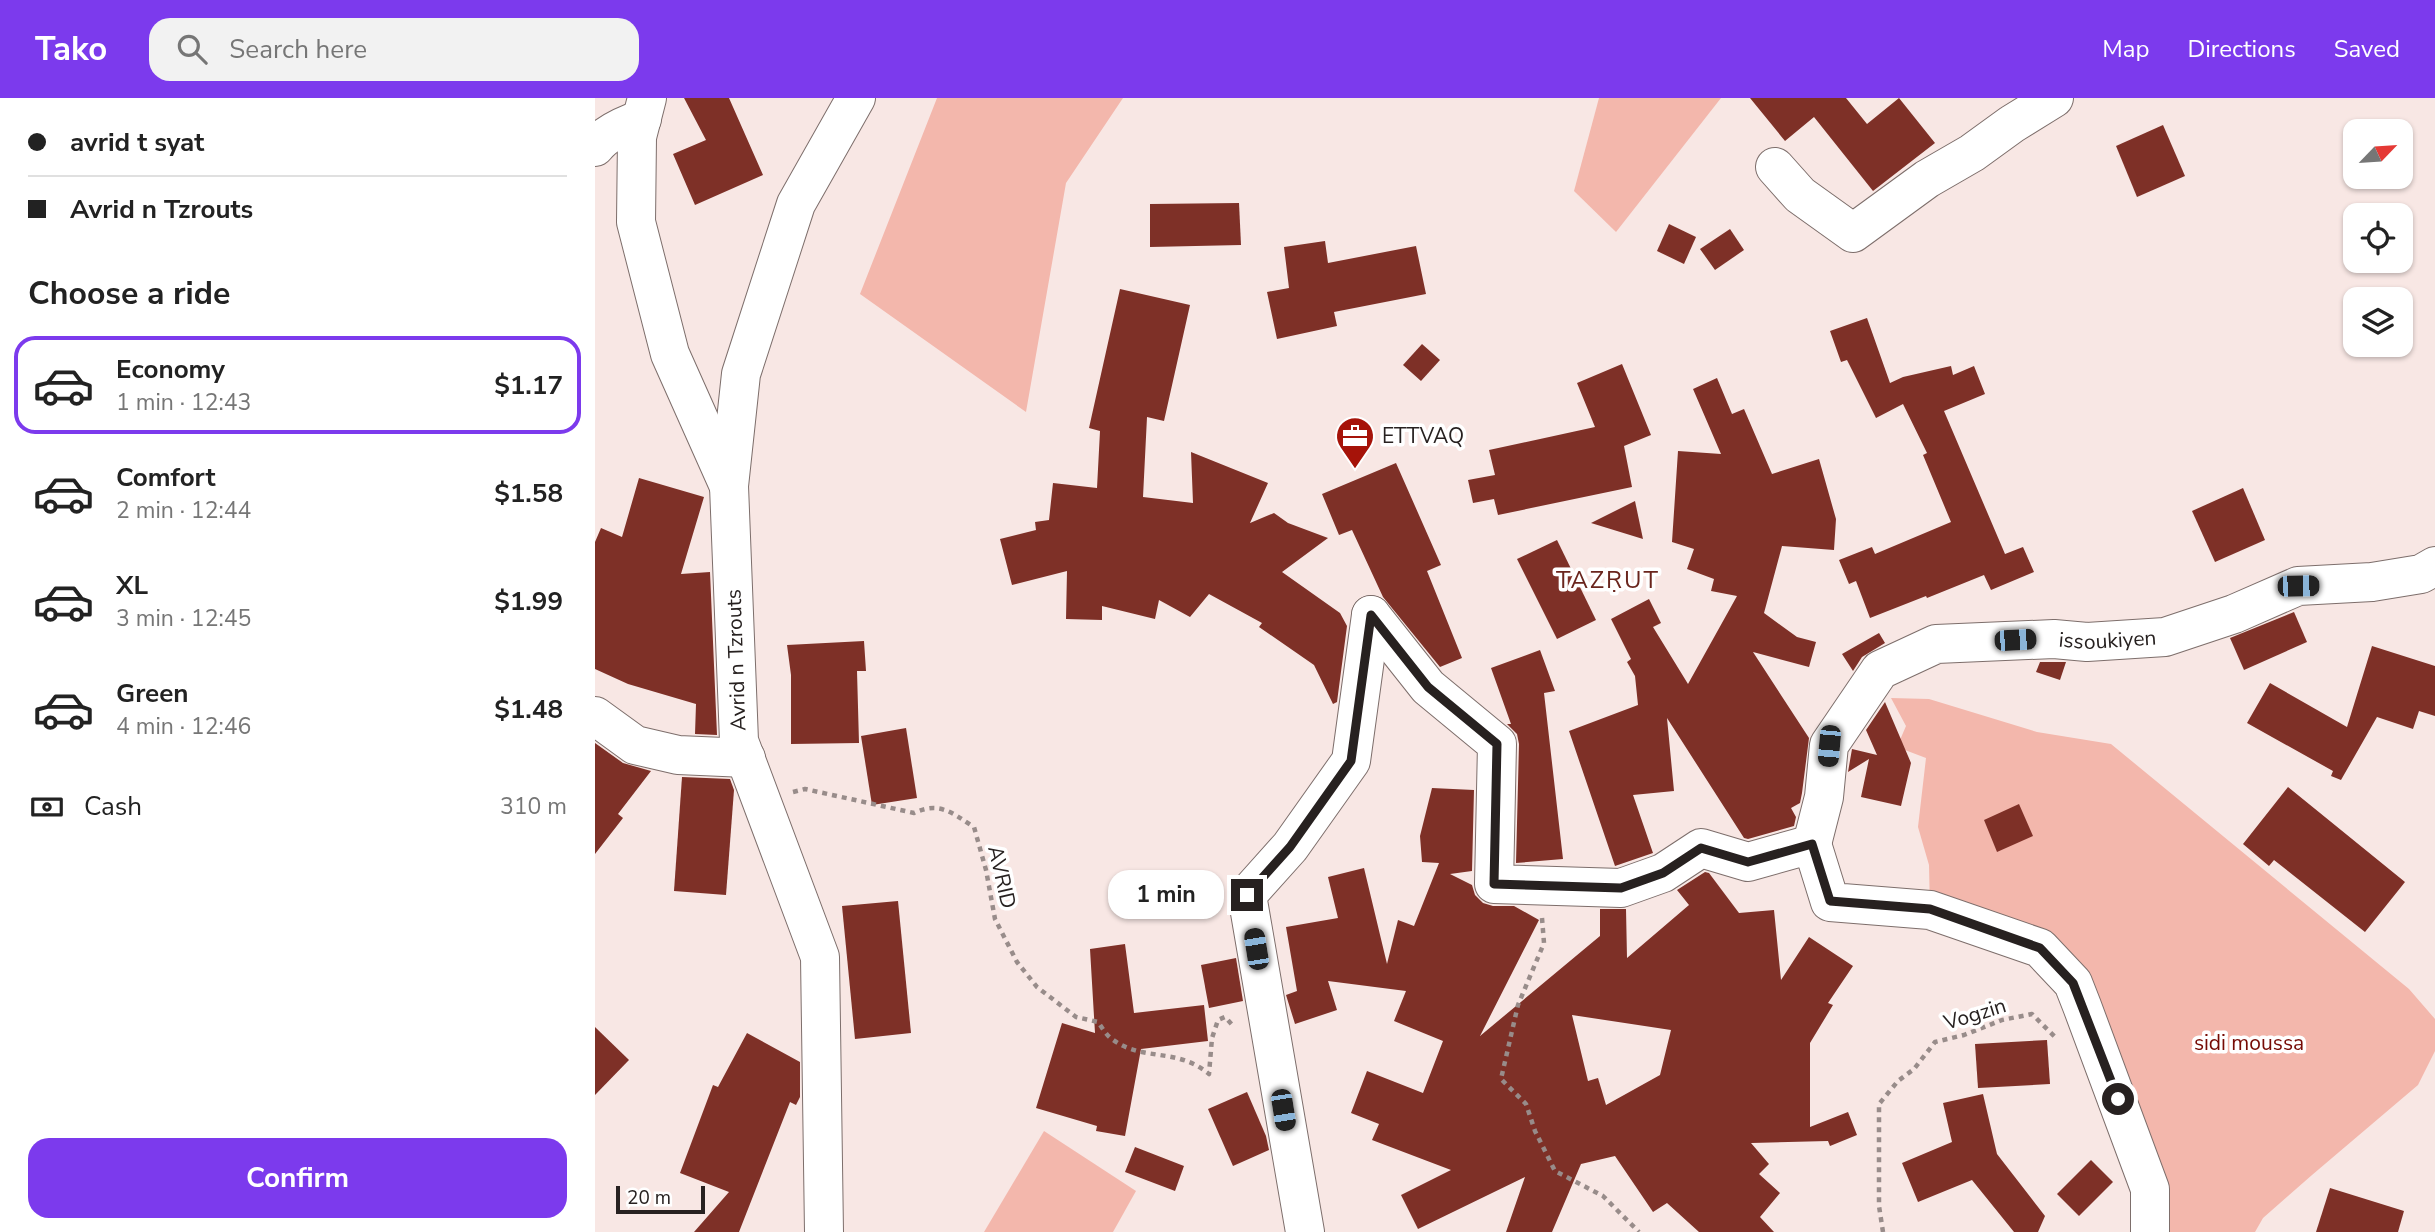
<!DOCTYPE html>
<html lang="en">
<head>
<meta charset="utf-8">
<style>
	:root { --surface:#fff; --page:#f2f2f2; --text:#222; --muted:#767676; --line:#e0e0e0; --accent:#7c3aed }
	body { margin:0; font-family:"Nunito Sans",sans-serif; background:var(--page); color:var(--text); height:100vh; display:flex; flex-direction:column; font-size:26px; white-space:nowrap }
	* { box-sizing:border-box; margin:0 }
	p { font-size:23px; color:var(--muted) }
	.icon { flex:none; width:38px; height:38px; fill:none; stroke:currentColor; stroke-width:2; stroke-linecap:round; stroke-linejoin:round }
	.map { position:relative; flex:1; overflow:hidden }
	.drawer { display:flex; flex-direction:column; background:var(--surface); width:595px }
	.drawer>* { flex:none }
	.hud { display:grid; align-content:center; height:154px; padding:0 28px; background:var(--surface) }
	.needle { width:46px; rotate:65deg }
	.tools { position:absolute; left:1748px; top:21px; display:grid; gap:14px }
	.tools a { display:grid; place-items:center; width:70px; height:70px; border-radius:14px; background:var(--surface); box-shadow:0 2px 5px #0004; font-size:35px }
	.scale { position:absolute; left:21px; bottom:18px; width:89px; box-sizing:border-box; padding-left:7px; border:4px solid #272120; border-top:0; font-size:19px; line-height:24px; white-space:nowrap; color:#272120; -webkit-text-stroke:5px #fff; paint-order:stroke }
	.end { position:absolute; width:32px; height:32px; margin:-16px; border:9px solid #272120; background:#fff; box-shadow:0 0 0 4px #fff }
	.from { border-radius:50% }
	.bubble { position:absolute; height:49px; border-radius:21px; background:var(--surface); box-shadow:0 2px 5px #0004; font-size:23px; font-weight:700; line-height:49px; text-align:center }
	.car { position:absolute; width:21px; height:42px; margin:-21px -10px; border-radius:9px; box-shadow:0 0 5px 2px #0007; background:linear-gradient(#222 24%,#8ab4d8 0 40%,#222 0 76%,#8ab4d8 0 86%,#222 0) }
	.hud b { display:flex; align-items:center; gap:24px; height:66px; font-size:26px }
	.hud b+b { border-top:2px solid var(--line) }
	.hud i { width:18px; height:18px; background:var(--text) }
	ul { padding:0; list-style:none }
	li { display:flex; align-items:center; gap:21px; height:98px; margin:0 14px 10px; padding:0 14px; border:4px solid transparent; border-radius:21px }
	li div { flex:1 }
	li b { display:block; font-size:26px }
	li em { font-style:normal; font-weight:700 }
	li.selected { border-color:var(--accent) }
	li>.icon { width:63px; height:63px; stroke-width:1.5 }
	h2 { padding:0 28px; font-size:32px; line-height:84px }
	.pay { display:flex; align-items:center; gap:18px; height:77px; padding:0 28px; font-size:26px }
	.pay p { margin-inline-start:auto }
	.cta { display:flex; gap:14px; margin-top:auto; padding:14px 28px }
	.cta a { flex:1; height:80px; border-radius:21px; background:var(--accent); color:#fff; font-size:28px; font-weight:700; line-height:80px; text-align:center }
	header { display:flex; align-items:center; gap:42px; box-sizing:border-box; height:98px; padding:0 35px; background:var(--accent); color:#fff }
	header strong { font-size:33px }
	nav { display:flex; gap:38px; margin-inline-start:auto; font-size:24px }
	.search { width:490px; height:63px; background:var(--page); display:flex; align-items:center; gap:18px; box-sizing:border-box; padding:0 24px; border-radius:21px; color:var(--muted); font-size:26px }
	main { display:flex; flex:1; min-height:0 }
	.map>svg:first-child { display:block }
	.green { fill:#f3b7ac }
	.building { fill:#7e3027; fill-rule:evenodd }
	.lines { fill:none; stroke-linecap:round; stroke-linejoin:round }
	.minor-casing { stroke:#7d6e6b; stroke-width:40 }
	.path { stroke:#988c8a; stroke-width:4.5; stroke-dasharray:5 5; stroke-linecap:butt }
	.minor { stroke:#fff; stroke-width:38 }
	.route { stroke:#272120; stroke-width:9 }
	.labels { text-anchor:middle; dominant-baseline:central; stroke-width:7; stroke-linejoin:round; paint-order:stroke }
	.poi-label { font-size:21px; fill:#272120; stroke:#fff; text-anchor:start }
	.street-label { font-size:21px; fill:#272120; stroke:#fff }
	.park-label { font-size:21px; fill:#760b05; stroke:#fff }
	.quarter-label { font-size:24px; letter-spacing:2px; fill:#6a251d; stroke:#fff }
</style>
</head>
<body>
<header>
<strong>Tako</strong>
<div class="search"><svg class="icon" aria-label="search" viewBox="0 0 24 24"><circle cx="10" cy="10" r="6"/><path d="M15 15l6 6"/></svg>Search here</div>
<nav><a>Map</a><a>Directions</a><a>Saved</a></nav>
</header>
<main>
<section class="drawer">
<div class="hud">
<b><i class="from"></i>avrid t syat</b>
<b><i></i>Avrid n Tzrouts</b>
</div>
<h2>Choose a ride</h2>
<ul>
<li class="selected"><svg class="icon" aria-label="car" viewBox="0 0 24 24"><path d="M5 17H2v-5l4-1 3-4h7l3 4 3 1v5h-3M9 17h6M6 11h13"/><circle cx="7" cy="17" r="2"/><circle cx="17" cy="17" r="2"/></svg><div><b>Economy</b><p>1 min · 12:43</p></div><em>$1.17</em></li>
<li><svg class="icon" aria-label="car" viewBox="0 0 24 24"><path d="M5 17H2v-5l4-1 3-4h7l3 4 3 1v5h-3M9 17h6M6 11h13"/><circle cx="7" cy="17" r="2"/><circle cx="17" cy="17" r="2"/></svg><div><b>Comfort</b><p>2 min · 12:44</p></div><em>$1.58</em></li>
<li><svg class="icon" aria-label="car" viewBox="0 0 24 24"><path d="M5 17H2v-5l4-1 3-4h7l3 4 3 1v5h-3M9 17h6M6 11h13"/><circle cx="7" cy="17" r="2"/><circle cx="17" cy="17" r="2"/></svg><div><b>XL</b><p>3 min · 12:45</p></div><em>$1.99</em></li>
<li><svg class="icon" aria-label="car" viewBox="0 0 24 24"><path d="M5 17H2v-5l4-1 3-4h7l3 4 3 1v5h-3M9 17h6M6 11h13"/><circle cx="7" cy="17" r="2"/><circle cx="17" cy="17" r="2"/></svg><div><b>Green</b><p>4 min · 12:46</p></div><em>$1.48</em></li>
</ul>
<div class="pay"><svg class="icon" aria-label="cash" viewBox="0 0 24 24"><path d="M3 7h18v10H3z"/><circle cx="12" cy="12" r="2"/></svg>Cash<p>310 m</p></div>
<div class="cta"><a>Confirm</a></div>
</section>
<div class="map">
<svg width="1840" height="1134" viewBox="0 0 1840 1134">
	<rect width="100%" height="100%" fill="#f8e7e4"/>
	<g class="green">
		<polygon points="342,0 528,0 471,85 431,314 265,196"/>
		<polygon points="1004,0 1126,0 1021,134 979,93"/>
		<polygon points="1296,600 1334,601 1442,634 1516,646 1814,891 1840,921 1840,953 1823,987 1717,1077 1668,1120 1660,1134 1572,1134 1487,908 1494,875 1445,850 1335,812 1334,767 1323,729 1331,660 1302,649 1311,628"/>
		<polygon points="449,1033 541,1093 518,1134 389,1134"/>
	</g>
	<g class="building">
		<polygon points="89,0 134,0 168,77 100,107 78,56 111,42"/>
		<polygon points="1155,0 1251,0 1272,26 1304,0 1340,45 1278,93 1219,19 1190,43"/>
		<polygon points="1568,27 1590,78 1542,99 1521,48"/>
		<polygon points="644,105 646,147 555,149 555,106"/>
		<polygon points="1074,126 1101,139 1089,166 1062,153"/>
		<polygon points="1135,131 1149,152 1120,172 1105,151"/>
		<polygon points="730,143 733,165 821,148 831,196 739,214 742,228 682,241 672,194 694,190 689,149"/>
		<polygon points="525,191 595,207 569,323 552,319 548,399 598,405 596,354 673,385 655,425 679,415 693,425 733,440 687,474 745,515 752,528 742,604 738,606 719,567 664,529 667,525 614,496 595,519 564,502 560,521 507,508 507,522 471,521 472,473 417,487 405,441 441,432 440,424 454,422 458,385 502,390 505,333 494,330"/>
		<polygon points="1272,220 1295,285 1308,279 1356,268 1358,277 1379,268 1390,296 1349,313 1410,456 1428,449 1439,474 1396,492 1389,477 1332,500 1331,498 1275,520 1261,483 1254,486 1244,462 1277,449 1280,456 1356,424 1328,357 1332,355 1308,306 1281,320 1252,262 1246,264 1235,233"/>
		<polygon points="827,246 845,262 826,283 808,267"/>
		<polygon points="1027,266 1056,337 1029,348 1037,389 903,417 899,401 878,405 873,382 900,377 894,352 1000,329 982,285"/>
		<polygon points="1122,280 1137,316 1149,311 1177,376 1224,361 1241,421 1239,452 1187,448 1169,515 1202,539 1221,544 1214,569 1158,554 1214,640 1207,695 1205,705 1196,710 1201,719 1199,728 1153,741 1149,740 1072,620 1079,693 1038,697 1058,755 1020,768 974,633 1043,607 1040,578 1032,564 1036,561 1016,521 1054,501 1066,525 1058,529 1093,586 1142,498 1116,493 1119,481 1092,471 1099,451 1077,444 1083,353 1126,356 1098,291"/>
		<polygon points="801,365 846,467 832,473 867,560 845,569 788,499 757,432 744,437 727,396"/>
		<polygon points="44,380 109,399 86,476 115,474 122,637 100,636 101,606 33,586 0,571 0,444 6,430 27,439"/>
		<polygon points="1648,390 1670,442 1620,464 1597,413"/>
		<polygon points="1040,403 1048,441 996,425"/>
		<polygon points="962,442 1001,522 962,541 922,461"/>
		<polygon points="1699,514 1712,544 1649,572 1635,540"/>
		<polygon points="1284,535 1290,545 1267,559 1258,573 1247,556"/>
		<polygon points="269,543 271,573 262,573 264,645 196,646 196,577 192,547"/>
		<polygon points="1777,548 1840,568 1840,618 1824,613 1818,631 1782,619 1746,682 1736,678 1738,673 1652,625 1675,585 1752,629"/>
		<polygon points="945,552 960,593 949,595 968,761 921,765 924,646 922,636 912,626 916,626 896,570"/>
		<polygon points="1445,564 1471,564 1465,582 1441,574"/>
		<polygon points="1290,604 1316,665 1306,708 1266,699 1274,661 1253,674 1257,651 1282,657 1271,632"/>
		<polygon points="311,630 322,700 277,707 266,638"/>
		<polygon points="0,645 28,665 56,673 23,716 28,720 0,756"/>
		<polygon points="87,679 135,681 139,692 131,797 79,793"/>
		<polygon points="1693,689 1810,784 1770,834 1679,762 1674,768 1648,746"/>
		<path d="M837,690L879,692L877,773L855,776L877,787L880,797L888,805L898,808H919L944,822L885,938L1005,838V811H1031L1032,860L1094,807L1082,792L1110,774L1114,775L1144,815L1179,812L1186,882L1214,839L1258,868L1233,905L1238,907L1215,945V1029L1253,1014L1262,1037L1235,1048L1233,1043L1156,1045L1174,1066L1164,1076L1185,1095L1165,1119L1179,1134H1104L1072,1105L1058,1114L1020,1058L986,1066L957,1134H911L930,1079L823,1131L806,1097L856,1072L777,1042L784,1026L756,1015L772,973L828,995L848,943L799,923L811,893L733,883L742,912L700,926L691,897L702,893L691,829L743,820L733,779L769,770L792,866L803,822L819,828L844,765L827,764L825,738ZM977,917L1076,932L1065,977L1011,1007L1003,980L993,983Z"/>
		<polygon points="1424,706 1438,738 1402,754 1389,722"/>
		<polygon points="303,803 316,935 260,941 247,808"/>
		<polygon points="530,846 539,915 609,907 613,943 546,951 530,1038 501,1033 502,1028 441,1010 467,925 500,935 495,851"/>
		<polygon points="641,860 648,903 614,910 606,867"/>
		<polygon points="0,929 34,962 0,997"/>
		<polygon points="152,935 205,964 205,999 201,1007 195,1004 144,1134 99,1134 134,1094 85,1075 118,987 123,989"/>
		<polygon points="1452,942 1455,986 1383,990 1380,946"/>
		<polygon points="652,994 671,1038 674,1052 638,1068 613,1011"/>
		<polygon points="1388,996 1402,1056 1450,1118 1443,1134 1419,1134 1377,1082 1323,1104 1307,1065 1357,1044 1348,1005"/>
		<polygon points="540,1049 589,1068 580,1093 530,1074"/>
		<polygon points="1496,1062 1518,1084 1484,1118 1462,1096"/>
		<polygon points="1735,1090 1809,1113 1803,1134 1721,1134"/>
	</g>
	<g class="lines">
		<defs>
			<g id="minor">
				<polyline points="52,0 42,39 41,124 75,256 133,386"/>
				<path d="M0,49C11,35 29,27 47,21"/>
				<polyline points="1180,69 1205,97 1258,135 1332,81 1377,55 1417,26 1459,0"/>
				<polyline points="776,517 833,589 902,646 899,786 1026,790 1068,775 1106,750 1153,764 1217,746 1235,804 1335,812 1445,850 1478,885 1487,908 1555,1091 1555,1134"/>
				<polyline points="0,618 40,647 83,657 151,660"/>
				<path id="s1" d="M1217,746L1229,699L1234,647L1285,572L1341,546L1459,541L1492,544L1570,539L1639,516L1703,488L1777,484L1826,476L1840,468"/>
				<polyline points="229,1134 225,859 144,643 134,388 146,276 201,106 261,0"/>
				<polyline points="710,1134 652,797 695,749 756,663 776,517"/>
			</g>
		</defs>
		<use href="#minor" class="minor-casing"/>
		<g class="path">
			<path d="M198,694L210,691L319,715C345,703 357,715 379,729L391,772L400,821L422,864L442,889L481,919L503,924C507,929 511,937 517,941C547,964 582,949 614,976L617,940L623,922L630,919L639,929"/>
			<polyline points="947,820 949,845 923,907 906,981 931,1006 940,1033 960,1073 1008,1098 1044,1134"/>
			<polyline points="1288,1134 1284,1108 1284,1006 1303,983 1319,971 1340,944 1369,937 1407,922 1437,916 1462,941"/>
		</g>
		<use href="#minor" class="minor"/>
	</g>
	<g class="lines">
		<polyline class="route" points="652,797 695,749 756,663 776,517 833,589 902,646 899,786 1026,790 1068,775 1106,750 1153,764 1217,746 1235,803 1335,811 1445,850 1478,885 1523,1001"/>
	</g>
	<defs>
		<symbol id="office-pin" viewBox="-11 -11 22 30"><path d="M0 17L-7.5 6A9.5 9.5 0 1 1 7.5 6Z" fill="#a61309" stroke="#fff"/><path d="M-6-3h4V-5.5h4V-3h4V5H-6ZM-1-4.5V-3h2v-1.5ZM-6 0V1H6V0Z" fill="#fff"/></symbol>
	</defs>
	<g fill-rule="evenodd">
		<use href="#office-pin" x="738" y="316" width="44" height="60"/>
	</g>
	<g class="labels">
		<g class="poi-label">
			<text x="787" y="338">ETTVAQ</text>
		</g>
		<g class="street-label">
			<text stroke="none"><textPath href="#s1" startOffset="425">issoukiyen</textPath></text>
			<text transform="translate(141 562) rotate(-92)">Avrid n Tzrouts</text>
			<text transform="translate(407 779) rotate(77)">AVRID</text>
			<text transform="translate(1380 916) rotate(-17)">Vogzin</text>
		</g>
		<g class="park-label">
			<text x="1654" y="945">sidi moussa</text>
		</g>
		<g class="quarter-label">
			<text x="1013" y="482">TAZṚUT</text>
		</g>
	</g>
</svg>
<div class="tools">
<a><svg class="needle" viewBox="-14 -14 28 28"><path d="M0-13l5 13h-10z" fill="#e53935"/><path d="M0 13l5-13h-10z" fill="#767676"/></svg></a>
<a><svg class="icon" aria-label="locate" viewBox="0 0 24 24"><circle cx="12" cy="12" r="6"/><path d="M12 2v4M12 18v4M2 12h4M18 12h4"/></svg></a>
<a><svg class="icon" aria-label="layers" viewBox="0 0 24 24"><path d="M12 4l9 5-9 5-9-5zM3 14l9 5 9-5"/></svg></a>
</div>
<div class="scale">20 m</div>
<i class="end from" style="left:1523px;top:1001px"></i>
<i class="end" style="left:652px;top:797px"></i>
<div class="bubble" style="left:513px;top:772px;width:116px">1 min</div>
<i class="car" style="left:1703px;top:488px;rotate:89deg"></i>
<i class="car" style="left:1420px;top:542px;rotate:87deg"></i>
<i class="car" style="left:1234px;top:648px;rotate:185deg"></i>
<i class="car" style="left:661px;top:851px;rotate:351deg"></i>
<i class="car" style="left:688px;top:1012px;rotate:171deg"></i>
</div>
</main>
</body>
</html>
